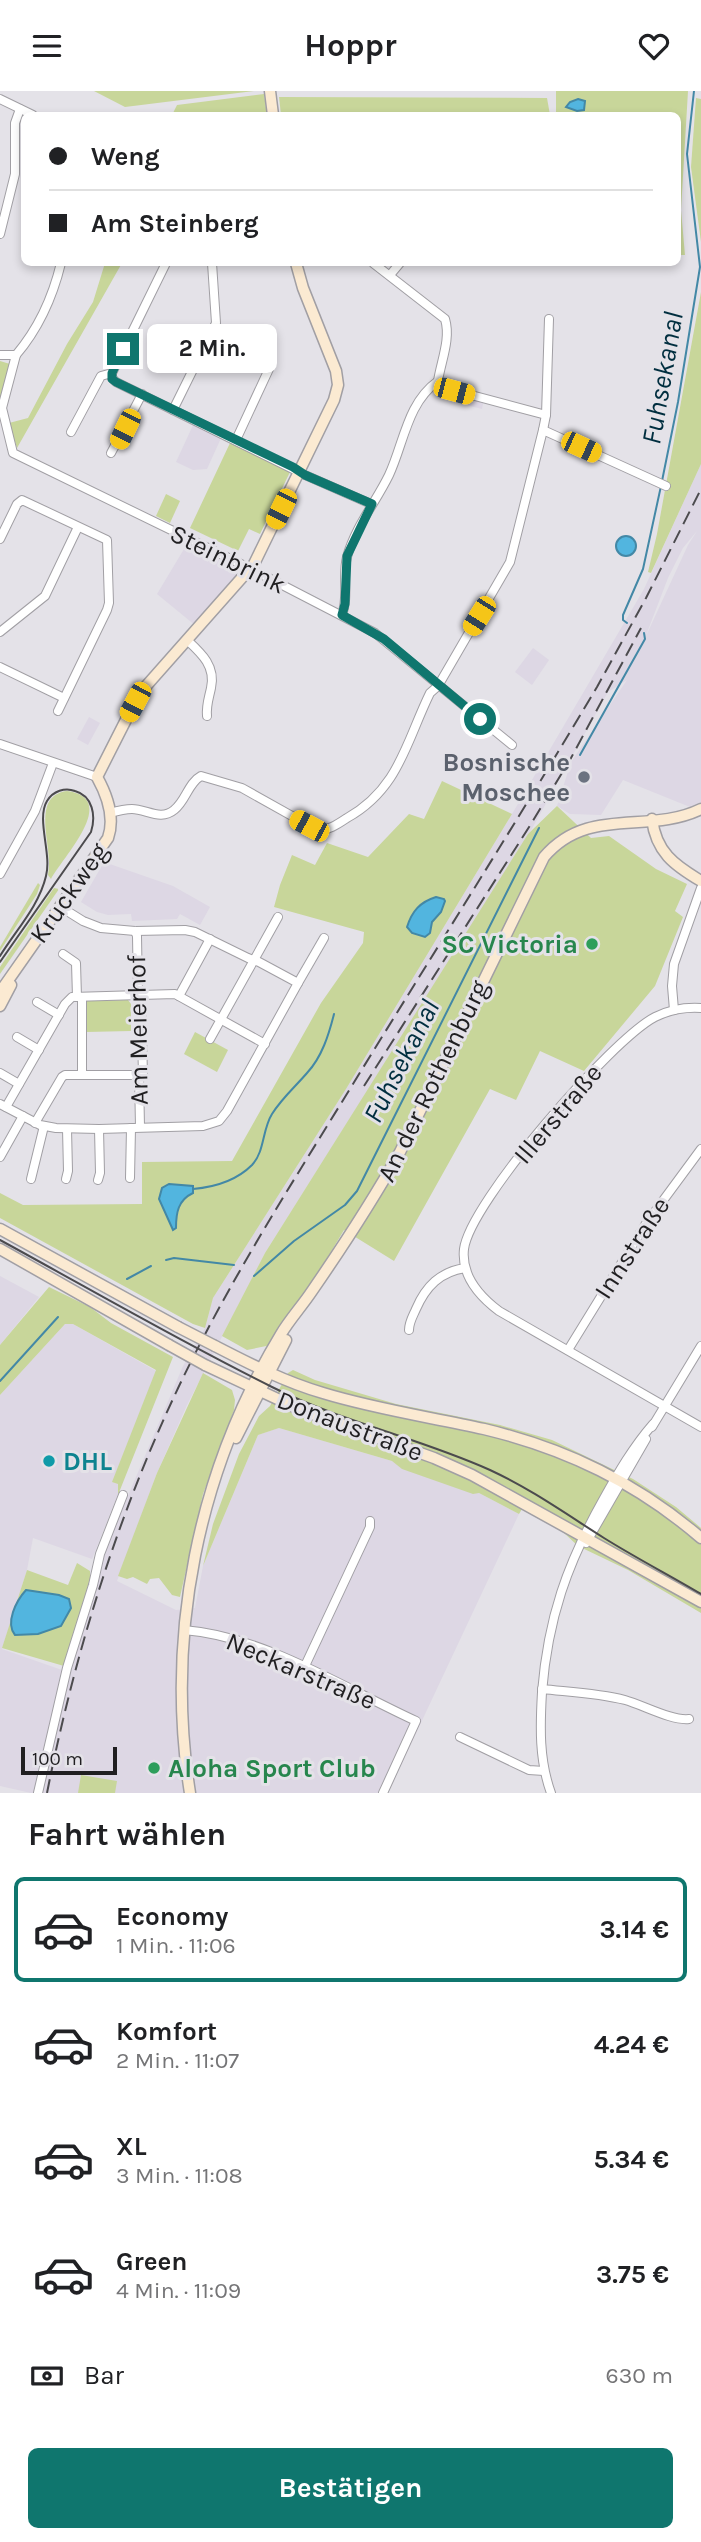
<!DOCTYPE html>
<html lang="de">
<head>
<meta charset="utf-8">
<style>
	:root { --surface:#fff; --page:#f6f6f6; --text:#202124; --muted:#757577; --line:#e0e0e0; --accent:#0f766e }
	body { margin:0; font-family:Karla,sans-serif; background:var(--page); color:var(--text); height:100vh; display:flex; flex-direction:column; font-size:26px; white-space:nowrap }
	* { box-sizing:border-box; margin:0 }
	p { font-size:23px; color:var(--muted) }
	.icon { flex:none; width:38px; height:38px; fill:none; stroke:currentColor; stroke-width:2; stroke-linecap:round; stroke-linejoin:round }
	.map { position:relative; height:1702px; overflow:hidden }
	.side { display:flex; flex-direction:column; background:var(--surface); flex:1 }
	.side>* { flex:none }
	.banner { position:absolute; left:21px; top:21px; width:660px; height:154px; border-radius:10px; box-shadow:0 4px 10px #0003; display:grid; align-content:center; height:154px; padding:0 28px; background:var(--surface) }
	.scale { position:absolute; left:21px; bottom:18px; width:96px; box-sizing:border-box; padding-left:7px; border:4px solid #201f21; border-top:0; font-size:19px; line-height:24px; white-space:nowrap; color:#201f21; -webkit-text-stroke:5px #e4e2e8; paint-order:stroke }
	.end { position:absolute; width:32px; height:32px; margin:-16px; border:9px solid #0f766e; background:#fff; box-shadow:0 0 0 4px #fff }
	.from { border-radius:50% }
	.bubble { position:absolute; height:49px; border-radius:10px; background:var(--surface); box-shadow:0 4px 10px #0003; font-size:23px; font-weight:700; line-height:49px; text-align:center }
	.car { position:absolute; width:21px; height:42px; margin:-21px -10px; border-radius:9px; box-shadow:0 0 5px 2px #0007; background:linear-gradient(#f5c518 24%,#345 0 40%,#f5c518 0 76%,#345 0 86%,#f5c518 0) }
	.banner b { display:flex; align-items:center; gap:24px; height:66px; font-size:26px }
	.banner b+b { border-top:2px solid var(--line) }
	.banner i { width:18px; height:18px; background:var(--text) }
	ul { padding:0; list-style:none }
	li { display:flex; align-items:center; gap:21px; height:105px; margin:0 14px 10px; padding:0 14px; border:4px solid transparent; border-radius:10px }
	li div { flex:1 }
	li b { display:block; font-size:26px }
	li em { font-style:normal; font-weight:700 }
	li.current { border-color:var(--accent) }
	li>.icon { width:63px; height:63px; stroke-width:1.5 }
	h2 { padding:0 28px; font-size:32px; line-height:84px }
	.pay { display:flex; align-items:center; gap:18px; height:77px; padding:0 28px; font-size:26px }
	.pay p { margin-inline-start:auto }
	.button { display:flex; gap:14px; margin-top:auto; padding:14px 28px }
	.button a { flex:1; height:80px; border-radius:10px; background:var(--accent); color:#fff; font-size:28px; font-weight:700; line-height:80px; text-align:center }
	header { display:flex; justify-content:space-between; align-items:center; height:91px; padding:0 28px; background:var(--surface); font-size:32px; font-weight:700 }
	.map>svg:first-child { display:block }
	.built { fill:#ddd7e4; fill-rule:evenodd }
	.green { fill:#c8d69a; fill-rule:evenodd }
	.water { fill:#52b5df; stroke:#4388a6; stroke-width:2 }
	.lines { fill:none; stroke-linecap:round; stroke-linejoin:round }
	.stream { stroke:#4388a6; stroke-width:2 }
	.street-casing { stroke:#a19fa4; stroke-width:10 }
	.secondary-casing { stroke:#a19fa4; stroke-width:13 }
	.street { stroke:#fff; stroke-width:8 }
	.secondary { stroke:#fbead2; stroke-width:10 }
	.tram { stroke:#4c4b4e; stroke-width:2 }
	.rail { stroke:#4c4b4e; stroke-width:2; stroke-dasharray:14 7; stroke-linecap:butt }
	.secondary-bridge-casing { stroke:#a19fa4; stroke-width:13; stroke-linecap:butt }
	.secondary-bridge { stroke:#fbead2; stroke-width:10 }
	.route { stroke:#0f766e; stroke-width:9 }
	.worship-dot { fill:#6b7280; stroke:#e4e2e8; stroke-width:2.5 }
	.leisure-dot { fill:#2e9e5b; stroke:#e4e2e8; stroke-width:2.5 }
	.culture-dot { fill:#0f9aa8; stroke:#e4e2e8; stroke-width:2.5 }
	.labels { text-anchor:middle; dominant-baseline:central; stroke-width:6; stroke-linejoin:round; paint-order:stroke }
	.street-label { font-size:26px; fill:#201f21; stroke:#e4e2e8 }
	.worship-label { font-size:26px; font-weight:bold; fill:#5b616d; stroke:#e4e2e8; text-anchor:end }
	.leisure-label { font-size:26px; font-weight:bold; fill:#27864d; stroke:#e4e2e8; text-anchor:end }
	.culture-label { font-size:26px; font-weight:bold; fill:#0d838f; stroke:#e4e2e8; text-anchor:start }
	.water-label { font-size:28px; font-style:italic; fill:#002e3f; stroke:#e4e2e8 }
</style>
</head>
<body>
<header><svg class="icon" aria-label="menu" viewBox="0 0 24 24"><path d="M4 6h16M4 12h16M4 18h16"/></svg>Hoppr<svg class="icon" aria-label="heart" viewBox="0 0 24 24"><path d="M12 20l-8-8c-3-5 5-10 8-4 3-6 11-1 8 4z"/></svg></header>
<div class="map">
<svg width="701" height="1702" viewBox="0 0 701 1702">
	<rect width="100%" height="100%" fill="#e4e2e8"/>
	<g class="built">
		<polygon points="454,300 484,308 482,318 451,310"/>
		<polygon points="194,332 222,345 207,378 193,379 176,371"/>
		<path d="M701,373V711L690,716L623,689L601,724L570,723L557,715L571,671L627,589L608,601L529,743L265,1162L187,1314L157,1382L117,1490L176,1519L195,1517L203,1475L258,1344L279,1337L392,1370L479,1402L519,1423L388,1702H42L70,1580L108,1452L183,1275L205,1237L213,1207L346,998L512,723L644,498ZM697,440L688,454L645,547L668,487L683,457Z"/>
		<polygon points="187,453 243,480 196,535 157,503"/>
		<polygon points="533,557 549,569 532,594 515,581"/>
		<polygon points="89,626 100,632 88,654 77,648"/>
		<polygon points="104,771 173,795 210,816 200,834 180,823 177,828 132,830 131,823 108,824 97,821 81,811"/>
		<polygon points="0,1185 39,1206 0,1254"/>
		<polygon points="65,1233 73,1233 156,1280 115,1385 120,1398 92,1468 33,1447 27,1479 2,1558 62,1579 35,1702 31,1702 0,1695 0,1304"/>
	</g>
	<g class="green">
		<polygon points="94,0 254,0 125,16"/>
		<polygon points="556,0 688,0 681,119 685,164 677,164 677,24 556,24"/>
		<polygon points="264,3 267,24 172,24 177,14"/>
		<polygon points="279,6 547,7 550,24 281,24"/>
		<polygon points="696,7 701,8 701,151 691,76"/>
		<polygon points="105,172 122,172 17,357 9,332 28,327 67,253 93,211"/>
		<polygon points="701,201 701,373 651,482 648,481 657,443"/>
		<polygon points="0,270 10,273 0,313"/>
		<polygon points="230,352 290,381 260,443 249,438 238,460 190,437"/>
		<polygon points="166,403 180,410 170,432 156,425"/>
		<path d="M442,690L512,723L346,998L213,1207L205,1237L193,1233L0,1127V1102L23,1114L142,1113V1071L232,1070L321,912L363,852L364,841L274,816L280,794L292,764L315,774L327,752L368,766L409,723L424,728ZM170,1093L193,1095L179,1113L173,1138Z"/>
		<path d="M67,700C121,707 62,767 51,788L48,784C55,759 28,705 67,700Z"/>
		<polygon points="557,715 591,747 609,745 656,778 687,793 675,820 683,826 655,895 584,980 540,960 516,1009 490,998 394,1170 344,1139 276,1253 247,1259 222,1245 265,1162 528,743"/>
		<polygon points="38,792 40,794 37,803 0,860 0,856"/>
		<polygon points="54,797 59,798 0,883 0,876 6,867"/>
		<polygon points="128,909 131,913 131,940 86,941 86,910"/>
		<polygon points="195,941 228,959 217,981 184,963"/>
		<polygon points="49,1196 90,1216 111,1232 173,1266 118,1404 118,1393 112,1391 156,1279 73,1233 65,1233 0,1304 0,1254"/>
		<polygon points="293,1279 315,1289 396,1313 500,1334 552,1349 633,1388 676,1416 701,1437 701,1522 628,1479 578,1455 563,1441 522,1418 519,1423 479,1402 473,1403 402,1378 392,1370 279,1337 258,1344 203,1475 213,1433 239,1363 259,1325 270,1315 288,1282"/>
		<polygon points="203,1282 232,1299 235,1309 234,1319 203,1403 180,1506 172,1504 159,1487 150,1488 147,1493 133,1486 127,1488 118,1485 157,1382"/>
		<path d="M77,1472L90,1480V1488L64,1575L2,1557L27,1479L68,1494ZM26,1499L49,1503L71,1517L61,1535Z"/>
		<polygon points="81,1684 117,1690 115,1702 78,1702"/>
	</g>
	<g class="water">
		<polygon points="578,8 585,10 584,19 577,20 566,16 570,11"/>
		<circle cx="626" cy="455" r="10"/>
		<path d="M436,806L444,808L445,810L441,821L432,831L430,842L425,846L412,842L407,836C412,820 420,811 436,806Z"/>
		<path d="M169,1093L193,1095V1102C178,1109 176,1122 176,1137L173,1139L159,1108L162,1097Z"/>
		<path d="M26,1499L59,1504L69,1508L71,1517L61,1535L38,1543L15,1544C5,1532 16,1510 26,1499Z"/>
	</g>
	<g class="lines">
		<g class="stream">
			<polyline points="662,390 678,311 700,176 687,63 694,0"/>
			<polyline points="627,532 623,529 623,524 643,478 661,395"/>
			<polyline points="580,664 645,548 644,542"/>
			<path d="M193,1098C216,1096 236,1090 252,1074C265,1060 262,1039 272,1023C282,1007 295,996 307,982C322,966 329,943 334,923"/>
			<polyline points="166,1169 174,1167 234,1174"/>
			<polyline points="254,1185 294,1150 345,1114 357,1100 539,737"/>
			<polyline points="127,1188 151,1175"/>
			<polyline points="0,1290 58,1226"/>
		</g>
		<defs>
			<g id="street">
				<polyline points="0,8 33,24"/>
				<polyline points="0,143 15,83 15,32 20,18"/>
				<path d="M373,172L445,228C451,248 441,270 438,290"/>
				<polyline points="390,184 400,172"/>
				<path d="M0,264H16C39,237 53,205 61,172"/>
				<polyline points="16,264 2,317 13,362 245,475 249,479 259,482 375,542 512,654"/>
				<polyline points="112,282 112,287 116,291 305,384 371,413"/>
				<polyline points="112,282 166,172"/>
				<polyline points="438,290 445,297 546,324"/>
				<polyline points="173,319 216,232 212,172"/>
				<polyline points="543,339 546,324 549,228"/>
				<polyline points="71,341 101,285 112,282"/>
				<polyline points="236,349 269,278"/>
				<polyline points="111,362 142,303"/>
				<polyline points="0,448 17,413 22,409 107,449 109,512 107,519 58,620"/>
				<path d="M342,524C349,505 342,485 347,466C355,436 376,411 389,384C404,352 407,312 438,290"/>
				<polyline points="0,541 45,505 78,436"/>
				<path d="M187,549C201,562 216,575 211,597C209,607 206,614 207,625"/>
				<polyline points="0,576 64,607"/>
				<polyline points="0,653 97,686"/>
				<path d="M110,722C117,720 125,718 132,718C146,718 161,730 174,719C186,710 188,692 201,685L242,697L317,739C328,740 338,733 347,727C399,698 406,651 430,602L438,595L510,471L543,339L666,395"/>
				<polyline points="0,783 35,720 53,672"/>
				<polyline points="135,840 137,845 138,904 141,904 143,984 139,984 140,1036"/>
				<polyline points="63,863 76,872 77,906"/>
				<polyline points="298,892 324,847"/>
				<polyline points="179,905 210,848"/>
				<polyline points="82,906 82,984"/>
				<polyline points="37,911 59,924"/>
				<path d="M701,917C685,916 669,919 655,926C611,949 470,1111 464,1158C461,1185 479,1205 499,1220L701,1336"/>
				<polyline points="674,919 672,895 674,873 701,797"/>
				<polyline points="17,946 39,959"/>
				<polyline points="210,948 278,826"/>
				<polyline points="0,982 19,993"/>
				<polyline points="0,1013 40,1034 56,1037 99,1038 203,1035 219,1030 227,1020 298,892 259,871 248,867 195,841 185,839 135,840 101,837 83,830 59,815"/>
				<polyline points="6,1016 65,913 72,906 175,903 265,953"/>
				<polyline points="35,1032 62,986 65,984 139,984"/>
				<polyline points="0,1066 23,1025"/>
				<polyline points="130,1087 131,1037"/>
				<polyline points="31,1088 44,1035"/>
				<polyline points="66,1088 68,1080 67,1038"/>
				<polyline points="98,1089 100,1082 99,1038"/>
				<path d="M409,1239C409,1231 413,1225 416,1218C426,1195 440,1181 465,1177"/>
				<polyline points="568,1259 645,1134 701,1058"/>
				<polyline points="652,1336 701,1255"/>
				<polyline points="586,1452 646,1348"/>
				<path d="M184,1539C263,1545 344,1597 416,1630L383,1702"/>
				<polyline points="304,1577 370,1436 370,1430"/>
				<path d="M542,1598C570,1601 598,1602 625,1609C643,1614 672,1630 689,1628"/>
				<polyline points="460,1646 529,1679 544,1680"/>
				<polyline points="38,1702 67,1577 93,1494 100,1463 123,1404"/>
				<path d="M551,1702C539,1669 540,1636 542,1601C548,1527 567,1473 603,1409C618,1382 633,1356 653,1333"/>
			</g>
			<g id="secondary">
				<polyline points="270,0 273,24"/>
				<path d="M652,728C656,761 674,774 701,790"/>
				<path d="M0,901L108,747C115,727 107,704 97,686L135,611L147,594L254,473L334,309L338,294L336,280L303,197L296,172"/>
				<polyline points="0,915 11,894"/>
				<polyline points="0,1138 178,1236"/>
				<polyline points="0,1158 169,1254"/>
				<path d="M215,1255C250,1273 285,1291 323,1302C375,1318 430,1326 484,1338C567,1358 637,1392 701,1447"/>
				<polyline points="205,1274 301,1319 434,1367 472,1384 701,1511"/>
				<polyline points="236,1347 286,1249"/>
				<path d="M190,1702C165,1544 198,1380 281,1243C290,1228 302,1215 312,1200C343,1155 373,1109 400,1061L544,766C588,714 648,744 701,718"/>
			</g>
		</defs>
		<use href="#street" class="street-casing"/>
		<use href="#secondary" class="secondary-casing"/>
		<use href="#street" class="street"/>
		<use href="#secondary" class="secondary"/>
		<g class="tram">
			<path d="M0,865C16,839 39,815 46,785C52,763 36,728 47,710C53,700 65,696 75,700C93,705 96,725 91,741L0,871"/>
			<path d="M0,1149C90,1198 179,1250 272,1296C342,1331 419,1347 490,1379C531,1398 566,1423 604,1447C636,1467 669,1484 701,1503"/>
		</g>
		<g class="rail">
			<polyline points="364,995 531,733 571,667 641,537"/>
			<path d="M47,1702C75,1561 118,1423 180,1293C228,1193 287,1100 345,1006C429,869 515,734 597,596L646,507L701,398"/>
		</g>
		<defs>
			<g id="secondary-bridge">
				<polyline points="178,1236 215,1255"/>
				<polyline points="169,1254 205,1274"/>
			</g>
		</defs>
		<use href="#secondary-bridge" class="secondary-bridge-casing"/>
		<use href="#secondary-bridge" class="secondary-bridge"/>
	</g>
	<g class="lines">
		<polyline class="route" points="123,258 112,282 112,288 116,291 293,376 305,384 372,413 347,465 345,513 342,524 384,548 480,628"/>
	</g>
	<circle class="worship-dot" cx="584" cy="686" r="7"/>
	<g class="leisure-dot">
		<circle cx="592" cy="853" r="7"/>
		<circle cx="154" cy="1677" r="7"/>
	</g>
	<circle class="culture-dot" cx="49" cy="1370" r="7"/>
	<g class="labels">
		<g class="street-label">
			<text transform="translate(228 468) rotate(26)">Steinbrink</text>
			<text transform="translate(69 802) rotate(-55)">Kruckweg</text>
			<text transform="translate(138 939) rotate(-91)">Am Meierhof</text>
			<text transform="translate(433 990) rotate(-64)">An der Rothenburg</text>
			<text transform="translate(558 1023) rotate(-50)">Illerstraße</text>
			<text transform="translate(632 1157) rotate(-57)">Innstraße</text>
			<text transform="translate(350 1335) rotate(21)">Donaustraße</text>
			<text transform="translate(301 1580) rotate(23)">Neckarstraße</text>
		</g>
		<g class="worship-label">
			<text x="570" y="671">Bosnische<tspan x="570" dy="30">Moschee</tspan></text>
		</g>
		<g class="leisure-label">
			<text x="578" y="853">SC Victoria</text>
			<text x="168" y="1677" text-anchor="start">Aloha Sport Club</text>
		</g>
		<g class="culture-label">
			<text x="63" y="1370">DHL</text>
		</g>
		<g class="water-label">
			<text transform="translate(662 287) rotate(-80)">Fuhsekanal</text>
			<text transform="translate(401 970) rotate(-63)">Fuhsekanal</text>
		</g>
	</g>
</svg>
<div class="scale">100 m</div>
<i class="end from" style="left:480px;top:628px"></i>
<i class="end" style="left:123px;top:258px"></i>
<div class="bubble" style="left:147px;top:233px;width:130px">2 Min.</div>
<i class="car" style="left:454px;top:300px;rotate:105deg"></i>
<i class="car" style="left:125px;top:338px;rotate:206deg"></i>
<i class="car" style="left:581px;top:356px;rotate:115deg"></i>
<i class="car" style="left:281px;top:418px;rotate:206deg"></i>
<i class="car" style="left:479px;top:525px;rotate:212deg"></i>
<i class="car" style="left:135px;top:611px;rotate:208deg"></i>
<i class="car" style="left:309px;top:735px;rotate:298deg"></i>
<div class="banner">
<b><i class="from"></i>Weng</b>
<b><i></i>Am Steinberg</b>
</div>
</div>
<section class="side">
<h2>Fahrt wählen</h2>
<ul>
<li class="current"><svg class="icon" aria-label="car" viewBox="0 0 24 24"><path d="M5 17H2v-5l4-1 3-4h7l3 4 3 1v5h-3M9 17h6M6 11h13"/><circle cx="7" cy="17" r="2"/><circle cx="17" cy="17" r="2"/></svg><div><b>Economy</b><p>1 Min. · 11:06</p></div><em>3.14 €</em></li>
<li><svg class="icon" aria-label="car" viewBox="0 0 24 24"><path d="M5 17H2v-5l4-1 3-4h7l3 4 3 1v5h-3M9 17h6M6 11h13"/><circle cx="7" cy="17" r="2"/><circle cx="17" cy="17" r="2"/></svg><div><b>Komfort</b><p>2 Min. · 11:07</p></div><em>4.24 €</em></li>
<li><svg class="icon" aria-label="car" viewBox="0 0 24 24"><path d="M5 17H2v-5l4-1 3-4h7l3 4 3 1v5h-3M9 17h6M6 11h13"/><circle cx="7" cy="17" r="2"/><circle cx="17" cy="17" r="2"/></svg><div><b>XL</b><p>3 Min. · 11:08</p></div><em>5.34 €</em></li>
<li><svg class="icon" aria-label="car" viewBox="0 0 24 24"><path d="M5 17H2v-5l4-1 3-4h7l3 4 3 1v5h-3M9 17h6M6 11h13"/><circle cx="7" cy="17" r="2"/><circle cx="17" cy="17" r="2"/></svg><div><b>Green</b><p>4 Min. · 11:09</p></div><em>3.75 €</em></li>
</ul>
<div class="pay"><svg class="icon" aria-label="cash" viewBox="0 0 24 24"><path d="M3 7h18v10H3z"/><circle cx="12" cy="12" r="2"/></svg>Bar<p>630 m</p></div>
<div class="button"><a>Bestätigen</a></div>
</section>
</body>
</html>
